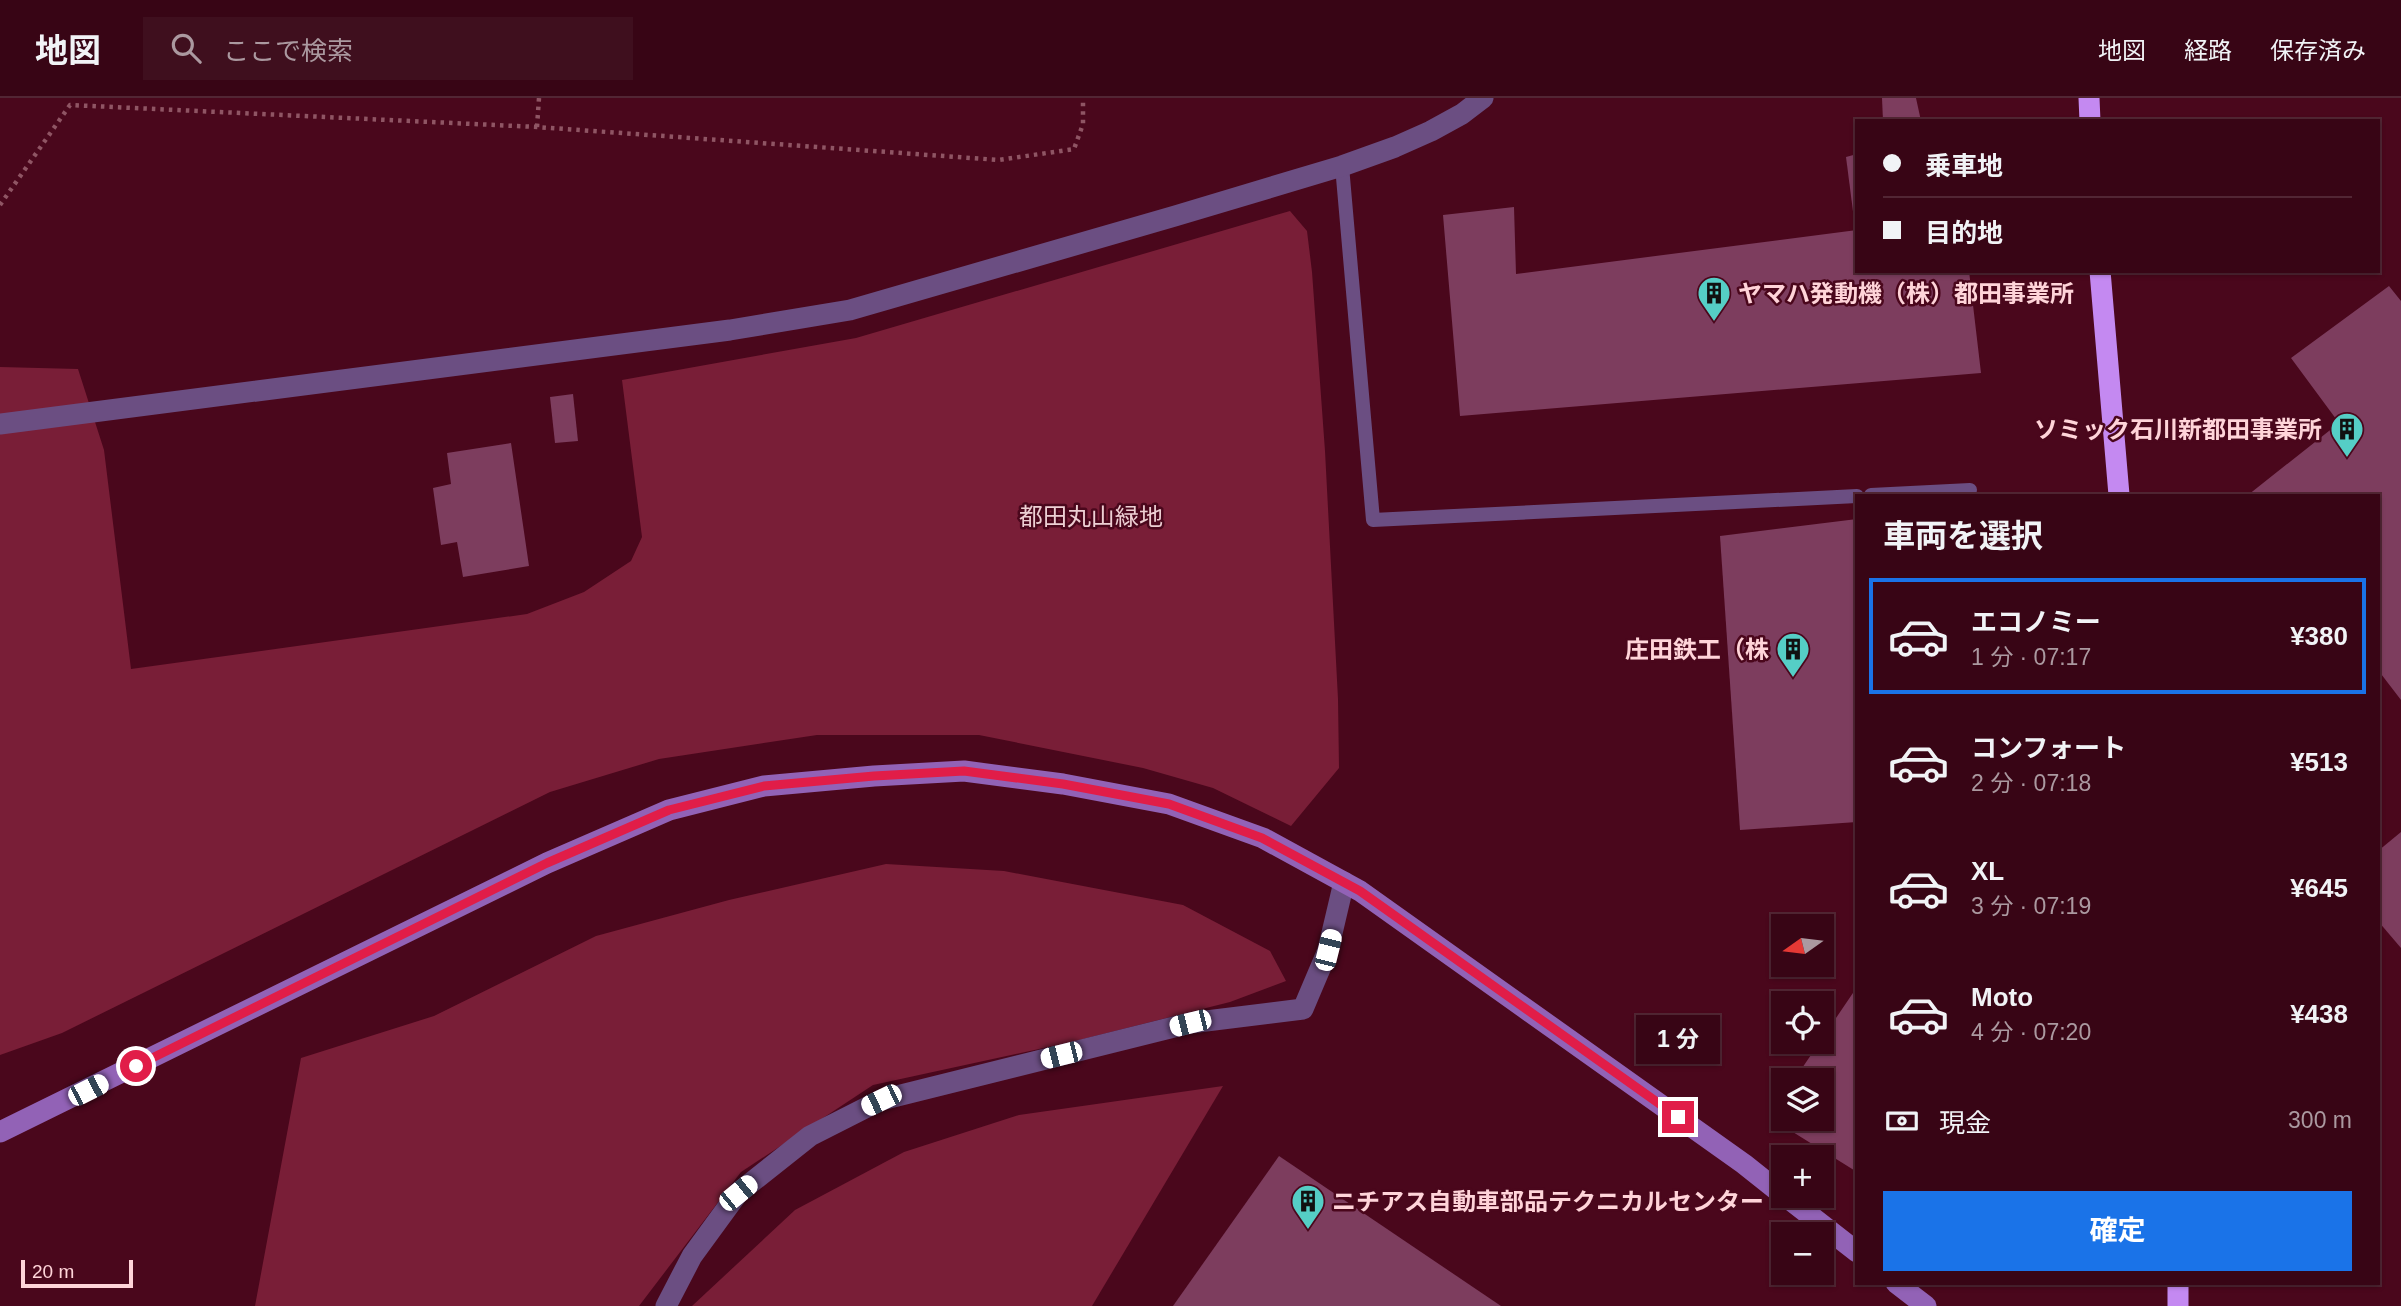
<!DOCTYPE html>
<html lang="ja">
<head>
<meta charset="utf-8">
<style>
	:root { --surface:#380515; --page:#3f0f1e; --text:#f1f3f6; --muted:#ab99a0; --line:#522634; --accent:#1a73e8 }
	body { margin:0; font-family:Arial,"Noto Sans JP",sans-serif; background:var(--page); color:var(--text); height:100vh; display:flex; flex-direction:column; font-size:26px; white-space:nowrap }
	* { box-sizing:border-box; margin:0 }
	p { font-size:23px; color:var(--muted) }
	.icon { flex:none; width:38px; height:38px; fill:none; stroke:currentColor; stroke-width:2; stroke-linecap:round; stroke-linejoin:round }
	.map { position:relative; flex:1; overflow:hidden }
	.details { position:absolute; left:1855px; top:396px; width:525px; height:791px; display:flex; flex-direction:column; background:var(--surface); border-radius:0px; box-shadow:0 2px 5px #0004,0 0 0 2px var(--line) }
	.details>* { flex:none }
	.guide { position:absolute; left:1855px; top:21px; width:525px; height:154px; border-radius:0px; box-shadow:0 2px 5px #0004,0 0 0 2px var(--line); display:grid; align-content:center; height:154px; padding:0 28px; background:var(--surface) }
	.needle { width:46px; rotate:256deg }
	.tools { position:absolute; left:1771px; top:816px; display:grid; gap:14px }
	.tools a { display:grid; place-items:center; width:63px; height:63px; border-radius:0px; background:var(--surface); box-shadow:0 2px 5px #0004,0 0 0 2px var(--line); font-size:35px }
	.scale { position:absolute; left:21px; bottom:18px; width:112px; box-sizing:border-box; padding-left:7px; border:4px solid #ffd4d9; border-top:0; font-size:19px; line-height:24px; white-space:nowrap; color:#ffd4d9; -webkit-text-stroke:5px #4a071c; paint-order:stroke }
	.end { position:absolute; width:32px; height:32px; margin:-16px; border:9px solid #e11d48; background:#fff; box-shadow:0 0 0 4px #fff }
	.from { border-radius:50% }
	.bubble { position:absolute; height:49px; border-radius:0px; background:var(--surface); box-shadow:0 2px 5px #0004,0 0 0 2px var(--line); font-size:23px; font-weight:700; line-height:49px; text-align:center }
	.car { position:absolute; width:21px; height:42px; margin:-21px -10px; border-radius:9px; box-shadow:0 0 5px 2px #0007; background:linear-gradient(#fff 24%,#345 0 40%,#fff 0 76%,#345 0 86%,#fff 0) }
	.guide b { display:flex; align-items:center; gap:24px; height:66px; font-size:26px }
	.guide b+b { border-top:2px solid var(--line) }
	.guide i { width:18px; height:18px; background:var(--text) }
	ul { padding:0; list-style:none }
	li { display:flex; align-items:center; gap:21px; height:116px; margin:0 14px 10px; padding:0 14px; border:4px solid transparent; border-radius:0px }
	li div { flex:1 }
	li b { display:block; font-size:26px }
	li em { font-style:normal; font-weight:700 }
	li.on { border-color:var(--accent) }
	li>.icon { width:63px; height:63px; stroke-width:1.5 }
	h2 { padding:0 28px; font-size:32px; line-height:84px }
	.pay { display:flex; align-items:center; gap:18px; height:77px; padding:0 28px; font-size:26px }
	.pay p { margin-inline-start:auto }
	.primary-button { display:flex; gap:14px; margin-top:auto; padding:14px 28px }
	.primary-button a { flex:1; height:80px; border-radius:0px; background:var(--accent); color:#fff; font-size:28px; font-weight:700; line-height:80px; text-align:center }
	header { display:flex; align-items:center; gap:42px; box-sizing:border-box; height:98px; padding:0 35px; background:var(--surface); border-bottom:2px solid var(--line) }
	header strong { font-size:33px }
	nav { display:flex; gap:38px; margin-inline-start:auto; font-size:24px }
	.search { width:490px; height:63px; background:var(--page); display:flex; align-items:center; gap:18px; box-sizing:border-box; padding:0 24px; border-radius:0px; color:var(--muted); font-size:26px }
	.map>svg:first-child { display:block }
	.green { fill:#791e37 }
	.building { fill:#7d3d5e }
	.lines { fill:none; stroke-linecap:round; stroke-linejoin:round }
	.path { stroke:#8f5564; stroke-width:4.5; stroke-dasharray:3.5 5; stroke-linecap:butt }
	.lane { stroke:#6b4e82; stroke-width:14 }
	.street { stroke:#6b4e82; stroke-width:21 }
	.secondary { stroke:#9262b6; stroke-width:21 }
	.highway { stroke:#c489f1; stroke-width:21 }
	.route { stroke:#e11d48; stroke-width:9 }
	.labels { text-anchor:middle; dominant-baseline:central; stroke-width:5; stroke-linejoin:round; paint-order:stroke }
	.poi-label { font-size:24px; font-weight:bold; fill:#ffd4d9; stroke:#4a071c; text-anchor:start }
	.park-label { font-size:24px; fill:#edcfd3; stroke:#4a071c }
</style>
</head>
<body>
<header>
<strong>地図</strong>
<div class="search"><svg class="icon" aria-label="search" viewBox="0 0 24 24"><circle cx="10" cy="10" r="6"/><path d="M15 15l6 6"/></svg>ここで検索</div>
<nav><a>地図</a><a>経路</a><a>保存済み</a></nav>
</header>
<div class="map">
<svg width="2401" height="1208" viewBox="0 0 2401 1208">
	<rect width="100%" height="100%" fill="#4a071c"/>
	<g class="green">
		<polygon points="1290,113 1307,133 1312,174 1325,353 1338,601 1339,670 1291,728 1213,690 1143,670 979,637 817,637 659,661 550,694 62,935 0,957 0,269 78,271 104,352 131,571 527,516 584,494 631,463 642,439 622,282 856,240"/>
		<polygon points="886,766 1004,773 1183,807 1270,853 1286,883 1230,904 1067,945 873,987 741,1074 639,1208 255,1208 301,960 434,918 596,838 729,802"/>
		<polygon points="1223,988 1092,1208 692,1208 795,1112 904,1054 1019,1017"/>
	</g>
	<g class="building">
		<polygon points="1882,0 1916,0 1921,23 1883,23"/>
		<polygon points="1857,56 1857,129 1855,129 1846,59"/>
		<polygon points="1514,109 1516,176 1857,132 1857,173 1969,173 1981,275 1460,318 1443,117"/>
		<polygon points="2389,188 2401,203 2401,602 2378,572 2378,397 2248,397 2339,325 2291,260"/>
		<polygon points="573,296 578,343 555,345 550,299"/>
		<polygon points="511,345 529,468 463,479 457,444 441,447 433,390 451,386 447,355"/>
		<polygon points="1857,421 1857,724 1740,732 1720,438"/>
		<polygon points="2401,734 2401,850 2378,823 2378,753"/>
		<polygon points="1857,889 1857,1074 1769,1019 1783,998 1783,1020 1822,1020 1822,982 1794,982"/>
		<polygon points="1279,1058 1501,1208 1173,1208"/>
	</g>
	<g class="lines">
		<g class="path">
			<polyline points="537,29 539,0"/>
			<polyline points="0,107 70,7 537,29 999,62 1074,51 1083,26 1083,0"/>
		</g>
		<g class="lane">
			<polyline points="1342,68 1373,422 1857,398"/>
			<polyline points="1871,397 1970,392"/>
		</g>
		<g class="street">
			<polyline points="0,326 730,232 850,212 1175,118 1342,68 1395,49 1431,33 1462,16 1483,0"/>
			<polyline points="666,1208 692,1158 738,1095 810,1038 881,1002 1190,925 1303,911 1328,852 1344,784"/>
		</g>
		<g class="secondary">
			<polyline points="0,1034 547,765 669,712 764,688 874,678 964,673 1063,686 1169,706 1263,740 1360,793 1744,1066 1783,1097"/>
			<polyline points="1784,1097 1857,1154"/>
			<polyline points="1896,1185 1926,1208"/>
		</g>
		<g class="highway">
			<polyline points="2089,0 2090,23"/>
			<polyline points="2100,173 2119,397"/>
			<polyline points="2178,1185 2178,1208"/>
		</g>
	</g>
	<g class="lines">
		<polyline class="route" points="136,968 547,765 669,712 764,688 874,678 964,673 1063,686 1169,706 1262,740 1360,793 1678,1019"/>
	</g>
	<defs>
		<symbol id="building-pin" viewBox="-11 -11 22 30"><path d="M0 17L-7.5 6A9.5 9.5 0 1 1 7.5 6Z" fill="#55cec6" stroke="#4a071c"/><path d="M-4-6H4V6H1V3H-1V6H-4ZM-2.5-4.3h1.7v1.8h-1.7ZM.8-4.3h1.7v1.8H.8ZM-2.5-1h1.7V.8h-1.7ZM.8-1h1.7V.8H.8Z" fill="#111"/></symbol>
	</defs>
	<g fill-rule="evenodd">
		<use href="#building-pin" x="1695" y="176" width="38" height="52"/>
		<use href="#building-pin" x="2328" y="312" width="38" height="52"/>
		<use href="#building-pin" x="1774" y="532" width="38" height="52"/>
		<use href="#building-pin" x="1289" y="1084" width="38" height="52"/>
	</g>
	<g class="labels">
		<g class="poi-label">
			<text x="1738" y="195">ヤマハ発動機（株）都田事業所</text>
			<text x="2322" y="331" text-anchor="end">ソミック石川新都田事業所</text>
			<text x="1769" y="551" text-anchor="end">庄田鉄工（株</text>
			<text x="1332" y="1103">ニチアス自動車部品テクニカルセンター</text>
		</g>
		<g class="park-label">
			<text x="1091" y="418">都田丸山緑地</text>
		</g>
	</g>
</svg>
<div class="tools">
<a><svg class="needle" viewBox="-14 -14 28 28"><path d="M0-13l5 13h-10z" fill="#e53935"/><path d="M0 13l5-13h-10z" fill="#ab99a0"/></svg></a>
<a><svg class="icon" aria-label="locate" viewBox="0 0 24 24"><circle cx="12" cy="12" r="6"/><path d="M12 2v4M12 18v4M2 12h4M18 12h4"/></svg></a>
<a><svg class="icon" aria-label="layers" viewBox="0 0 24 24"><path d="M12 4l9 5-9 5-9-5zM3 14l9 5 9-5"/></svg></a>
<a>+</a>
<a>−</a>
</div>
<div class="scale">20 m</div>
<i class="end from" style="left:136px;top:968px"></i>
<i class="end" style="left:1678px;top:1019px"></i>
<div class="bubble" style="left:1636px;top:917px;width:84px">1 分</div>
<i class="car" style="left:1328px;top:852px;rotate:14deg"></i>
<i class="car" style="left:1190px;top:925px;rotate:256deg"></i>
<i class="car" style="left:1061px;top:957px;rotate:256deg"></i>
<i class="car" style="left:88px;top:992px;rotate:63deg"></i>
<i class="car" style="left:881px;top:1002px;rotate:244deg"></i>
<i class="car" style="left:738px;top:1095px;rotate:51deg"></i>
<div class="guide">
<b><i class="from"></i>乗車地</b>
<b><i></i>目的地</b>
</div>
<section class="details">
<h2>車両を選択</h2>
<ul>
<li class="on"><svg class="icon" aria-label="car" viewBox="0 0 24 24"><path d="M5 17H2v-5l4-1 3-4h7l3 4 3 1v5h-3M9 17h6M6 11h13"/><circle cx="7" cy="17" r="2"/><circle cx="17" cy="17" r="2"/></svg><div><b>エコノミー</b><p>1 分 · 07:17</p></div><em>¥380</em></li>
<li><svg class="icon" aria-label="car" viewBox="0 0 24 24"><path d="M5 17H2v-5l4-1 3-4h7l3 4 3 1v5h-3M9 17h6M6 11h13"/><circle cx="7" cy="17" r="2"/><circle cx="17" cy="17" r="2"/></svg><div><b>コンフォート</b><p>2 分 · 07:18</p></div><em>¥513</em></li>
<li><svg class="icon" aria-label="car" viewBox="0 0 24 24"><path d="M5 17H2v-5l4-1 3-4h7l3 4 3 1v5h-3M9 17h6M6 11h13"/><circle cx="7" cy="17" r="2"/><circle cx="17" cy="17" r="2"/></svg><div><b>XL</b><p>3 分 · 07:19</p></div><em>¥645</em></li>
<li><svg class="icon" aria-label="car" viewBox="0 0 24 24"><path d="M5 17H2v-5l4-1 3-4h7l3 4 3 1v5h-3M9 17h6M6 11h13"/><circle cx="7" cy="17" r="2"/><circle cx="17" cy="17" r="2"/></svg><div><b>Moto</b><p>4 分 · 07:20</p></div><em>¥438</em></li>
</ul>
<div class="pay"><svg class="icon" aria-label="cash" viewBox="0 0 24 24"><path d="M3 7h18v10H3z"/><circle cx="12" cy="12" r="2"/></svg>現金<p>300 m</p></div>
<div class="primary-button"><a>確定</a></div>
</section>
</div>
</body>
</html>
